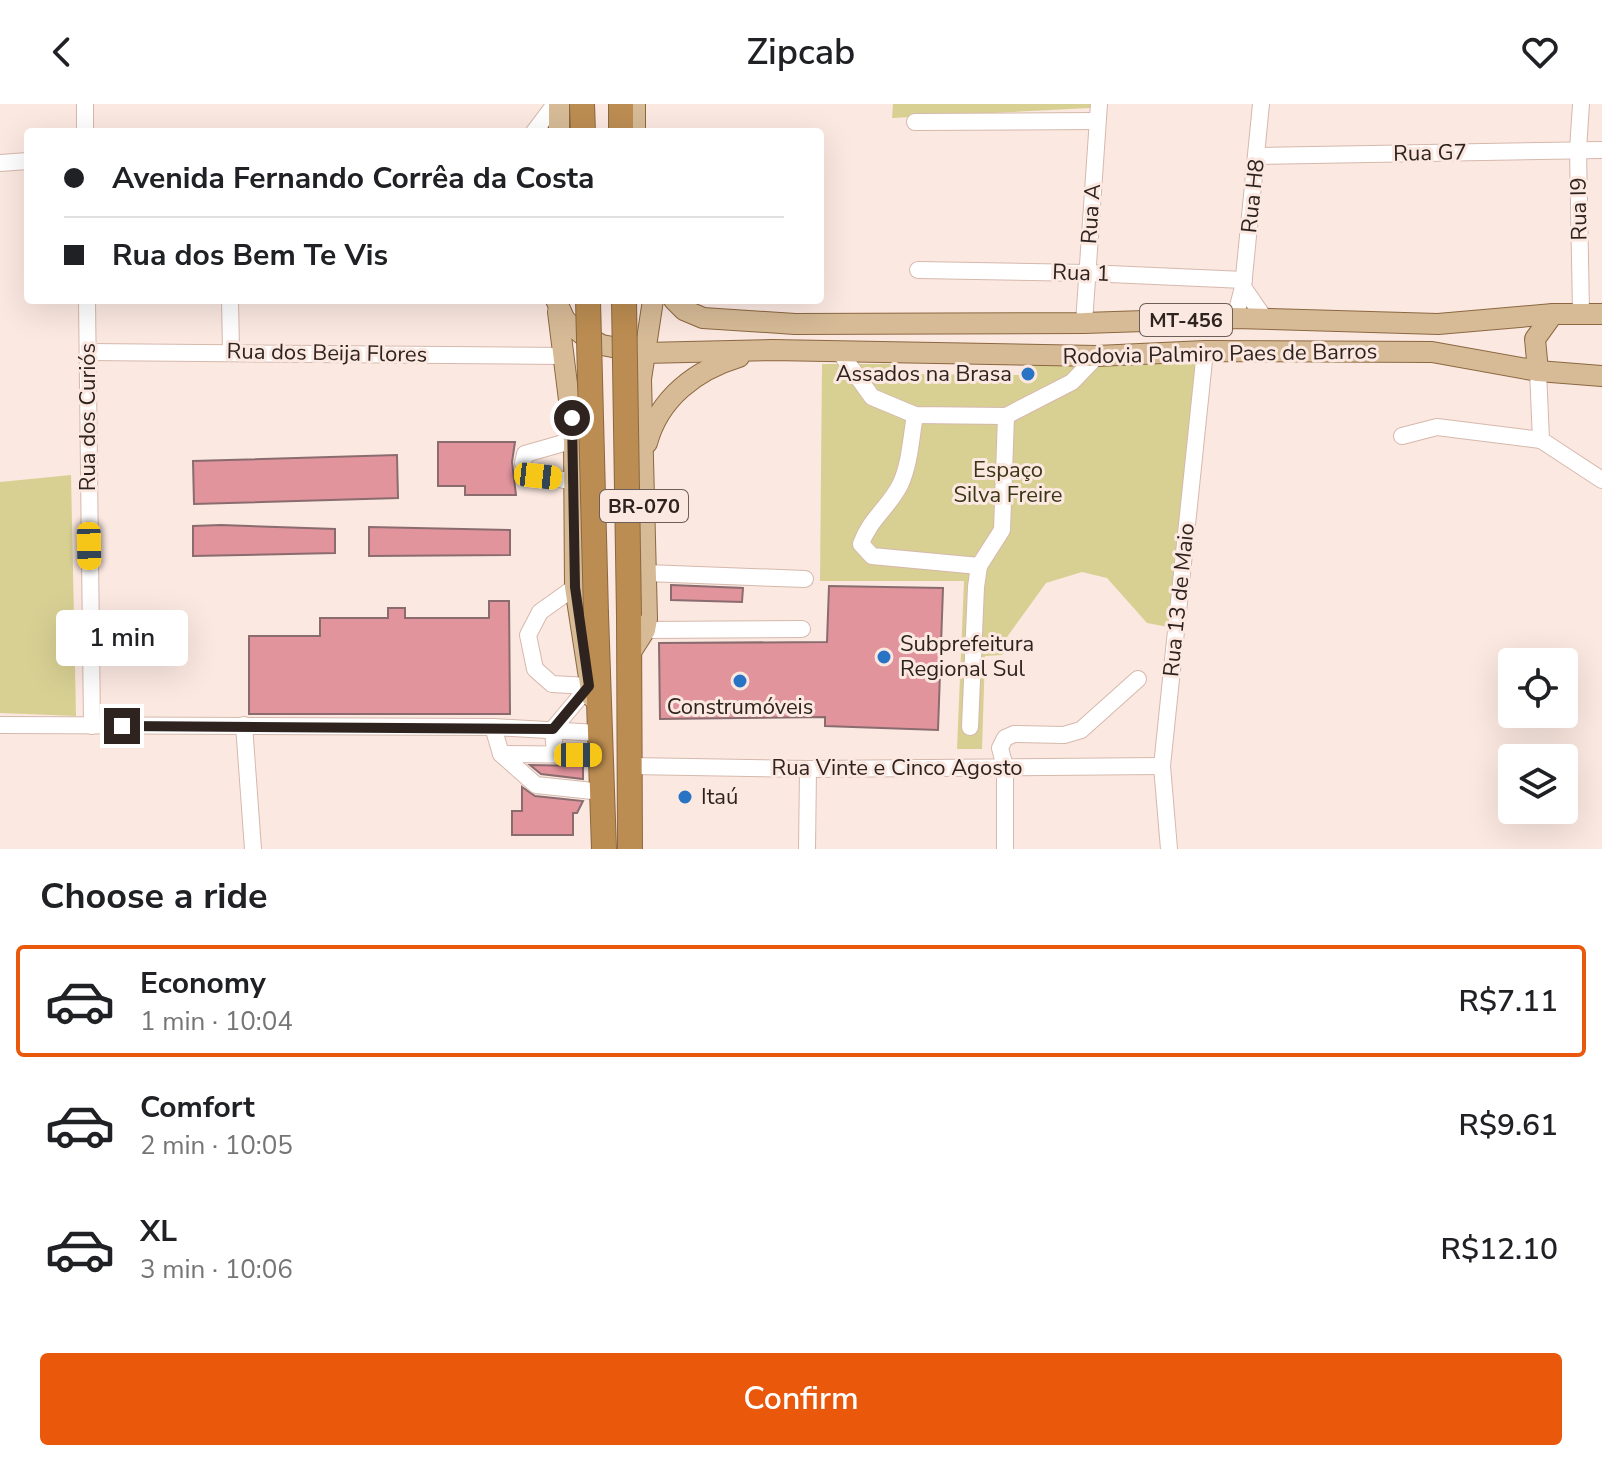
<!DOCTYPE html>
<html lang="en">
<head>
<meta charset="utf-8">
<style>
	:root { --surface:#fff; --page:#f2f2f2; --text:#202124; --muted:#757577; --line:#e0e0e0; --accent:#ea580c }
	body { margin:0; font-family:"Nunito Sans",sans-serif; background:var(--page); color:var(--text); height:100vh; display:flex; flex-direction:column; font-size:30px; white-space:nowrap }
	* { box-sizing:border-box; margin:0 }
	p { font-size:26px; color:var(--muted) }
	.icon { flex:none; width:44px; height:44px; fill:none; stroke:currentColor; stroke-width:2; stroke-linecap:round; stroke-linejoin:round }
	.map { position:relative; height:745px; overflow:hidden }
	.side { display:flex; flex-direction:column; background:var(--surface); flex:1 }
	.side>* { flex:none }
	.hud { position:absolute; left:24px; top:24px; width:800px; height:176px; border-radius:8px; box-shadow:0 8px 32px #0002; display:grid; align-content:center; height:176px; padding:0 40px; background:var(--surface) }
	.fabs { position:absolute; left:1498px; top:544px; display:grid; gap:16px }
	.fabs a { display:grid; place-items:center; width:80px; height:80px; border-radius:8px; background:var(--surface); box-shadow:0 8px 32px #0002; font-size:40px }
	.end { position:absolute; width:36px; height:36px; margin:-18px; border:10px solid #2f231f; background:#fff; box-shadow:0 0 0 4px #fff }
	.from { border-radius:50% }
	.bubble { position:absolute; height:56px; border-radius:8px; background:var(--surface); box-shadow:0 8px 32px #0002; font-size:26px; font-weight:600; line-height:56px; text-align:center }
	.car { position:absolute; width:24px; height:48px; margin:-24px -12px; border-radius:10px; box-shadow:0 0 6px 2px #0007; background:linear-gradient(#f5c518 24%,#345 0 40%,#f5c518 0 76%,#345 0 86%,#f5c518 0) }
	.hud b { display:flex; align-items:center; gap:28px; height:76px; font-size:30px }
	.hud b+b { border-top:2px solid var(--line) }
	.hud i { width:20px; height:20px; background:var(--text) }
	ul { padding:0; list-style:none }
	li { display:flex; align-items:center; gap:24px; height:112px; margin:0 16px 12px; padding:0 24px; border:4px solid transparent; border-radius:8px }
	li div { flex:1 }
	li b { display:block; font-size:30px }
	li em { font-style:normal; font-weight:600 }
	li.active { border-color:var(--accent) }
	li>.icon { width:72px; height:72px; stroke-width:1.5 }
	h2 { padding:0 40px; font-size:36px; line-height:96px }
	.button { display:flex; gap:16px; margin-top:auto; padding:16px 40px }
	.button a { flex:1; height:92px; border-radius:8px; background:var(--accent); color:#fff; font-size:32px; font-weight:600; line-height:92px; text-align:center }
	header { display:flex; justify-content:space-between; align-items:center; height:104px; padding:0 40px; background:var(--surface); font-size:36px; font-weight:600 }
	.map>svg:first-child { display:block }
	.green { fill:#d8d093 }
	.building { fill:#e2949d; stroke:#8a6c6f; stroke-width:2 }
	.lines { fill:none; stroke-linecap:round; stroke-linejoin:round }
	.minor-casing { stroke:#d6b8ac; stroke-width:18 }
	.major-casing { stroke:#8b6840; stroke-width:22 }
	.highway-casing { stroke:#8b6840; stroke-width:26 }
	.minor { stroke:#fff; stroke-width:16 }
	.major { stroke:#d7bb97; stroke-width:20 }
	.highway { stroke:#bc8d52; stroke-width:24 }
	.highway-bridge-casing { stroke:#8b6840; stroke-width:26; stroke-linecap:butt }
	.highway-bridge { stroke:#bc8d52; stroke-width:24 }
	.route { stroke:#2f231f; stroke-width:10 }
	.poi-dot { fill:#2873c3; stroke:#fbe8e1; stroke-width:3 }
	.labels { text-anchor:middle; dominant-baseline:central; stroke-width:6; stroke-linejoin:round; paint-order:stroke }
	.shield { fill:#fbe8e1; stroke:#6c5e59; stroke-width:2 }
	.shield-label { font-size:20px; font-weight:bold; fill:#2f231f }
	.street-label { font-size:22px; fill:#2f231f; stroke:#fbe8e1 }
	.poi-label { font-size:22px; fill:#2f231f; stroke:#fbe8e1; text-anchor:start }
	.park-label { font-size:22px; fill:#3a3615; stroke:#fbe8e1 }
</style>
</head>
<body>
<header><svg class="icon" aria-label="back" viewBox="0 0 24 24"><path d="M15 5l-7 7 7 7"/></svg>Zipcab<svg class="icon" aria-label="heart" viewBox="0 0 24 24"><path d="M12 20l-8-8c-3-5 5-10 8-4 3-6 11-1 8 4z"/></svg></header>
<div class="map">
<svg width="1602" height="745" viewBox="0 0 1602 745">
	<rect width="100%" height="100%" fill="#fbe8e1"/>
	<g class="green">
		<polygon points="893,0 1091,0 1090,4 892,14"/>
		<polygon points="1193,256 1196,264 1168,523 1147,519 1107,474 1082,468 1046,479 1007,533 1013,541 1002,551 985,552 982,645 957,645 964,477 820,477 822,260 890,260 898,270 1018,271 1030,261"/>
		<polygon points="71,371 76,612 0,609 0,378"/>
	</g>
	<g class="building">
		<polygon points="438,338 515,338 512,358 516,391 465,391 465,382 438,382"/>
		<polygon points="397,351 398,394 194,400 193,357"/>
		<polygon points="221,421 335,425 335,449 193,452 193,422"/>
		<polygon points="369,423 510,426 510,451 369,452"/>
		<polygon points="671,481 743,484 742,498 671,496"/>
		<polygon points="829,482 943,484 938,626 825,622 825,613 660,615 659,539 827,538"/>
		<polygon points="489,497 509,497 510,610 249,610 249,532 320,532 320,514 388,514 388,504 405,504 405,514 489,514"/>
		<polygon points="530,661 583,662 583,675 541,670"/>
		<polygon points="522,683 535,692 583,697 577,709 573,709 573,731 512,731 512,707 522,707"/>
	</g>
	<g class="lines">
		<defs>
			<g id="minor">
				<polyline points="85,0 85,28"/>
				<polyline points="915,18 1097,17"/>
				<polyline points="534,28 555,0"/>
				<polyline points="1258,52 1602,46"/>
				<polyline points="0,59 28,57"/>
				<polyline points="918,166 1087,169 1244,176"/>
				<polyline points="1243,183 1265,215"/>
				<polyline points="87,196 92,622"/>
				<polyline points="230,196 231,247"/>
				<polyline points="1581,209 1578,46 1581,0"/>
				<polyline points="1235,214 1243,183 1261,0"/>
				<polyline points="1084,219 1099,0"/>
				<polyline points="839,247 872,293 915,311 1006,312 1072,278 1097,252"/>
				<polyline points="88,248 565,252"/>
				<polyline points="1538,267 1541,336 1602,376"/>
				<path d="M915,311C911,334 910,360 900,381C889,403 869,416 861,440L872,452L979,462"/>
				<polyline points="1402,332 1437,323 1541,336"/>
				<polyline points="574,336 525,350 523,359 527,369 574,378"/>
				<polyline points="646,469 805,475"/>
				<polyline points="575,483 540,508 528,531 535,565 552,580 589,582"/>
				<polyline points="645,526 802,525"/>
				<polyline points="0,621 493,623 598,629"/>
				<polyline points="244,621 253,745"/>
				<polyline points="493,623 501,650 536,681 602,688"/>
				<polyline points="970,623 976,483 979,462 1002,426 1006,312"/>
				<polyline points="501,650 601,651"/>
				<polyline points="555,650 553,625 589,582"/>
				<polyline points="631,662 808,665 1162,662"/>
				<polyline points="807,745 808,665"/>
				<polyline points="1005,745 1005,663 1000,644 1005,634 1014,630 1064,631 1081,626 1138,575"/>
				<polyline points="1169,745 1162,662 1205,247"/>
			</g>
			<g id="major">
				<polyline points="559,28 559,0"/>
				<polyline points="635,28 635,0"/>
				<polyline points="556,196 565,216 583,231 602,241 644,249 772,246 1097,252 1205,247 1432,248 1538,267 1602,272"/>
				<polyline points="674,196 684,206 703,214 795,220 1084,219 1235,214 1438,220 1553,210 1602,210"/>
				<polyline points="558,208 574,336 575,483 592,593"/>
				<polyline points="1538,267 1535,235 1553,210"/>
				<path d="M647,339C659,294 696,266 739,253"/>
				<polyline points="629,551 645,526 647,515 641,275 653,196"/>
			</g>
			<g id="highway">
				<polyline points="582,0 583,28"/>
				<polyline points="621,0 621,28"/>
				<polyline points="596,510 604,745"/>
				<polyline points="629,512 630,745"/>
			</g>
		</defs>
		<use href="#minor" class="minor-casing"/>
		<use href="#major" class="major-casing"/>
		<use href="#highway" class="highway-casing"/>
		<use href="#minor" class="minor"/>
		<use href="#major" class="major"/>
		<use href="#highway" class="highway"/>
		<defs>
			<g id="highway-bridge">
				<polyline points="588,196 596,510"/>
				<polyline points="624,196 629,512"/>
			</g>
		</defs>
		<use href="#highway-bridge" class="highway-bridge-casing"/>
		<use href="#highway-bridge" class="highway-bridge"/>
	</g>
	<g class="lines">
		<polyline class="route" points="122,622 553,625 589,582 575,483 572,314"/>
	</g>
	<g class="poi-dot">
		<circle cx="1028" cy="270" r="8"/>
		<circle cx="884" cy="553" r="8"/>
		<circle cx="740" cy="577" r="8"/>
		<circle cx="685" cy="693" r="8"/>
	</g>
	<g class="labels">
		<g class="shield">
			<rect x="1140" y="200" width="92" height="32" rx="6"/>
			<rect x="600" y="386" width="88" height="32" rx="6"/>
		</g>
		<g class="shield-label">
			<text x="1186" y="216">MT-456</text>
			<text x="644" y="402">BR-070</text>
		</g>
		<g class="street-label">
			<text transform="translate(1430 49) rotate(-1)">Rua G7</text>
			<text transform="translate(1253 92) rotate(-84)">Rua H8</text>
			<text transform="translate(1579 105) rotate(-91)">Rua I9</text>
			<text transform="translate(1091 110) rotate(-86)">Rua A</text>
			<text transform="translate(1081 169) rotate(2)">Rua 1</text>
			<text transform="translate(327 249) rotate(1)">Rua dos Beija Flores</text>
			<text transform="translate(1220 250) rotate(-1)">Rodovia Palmiro Paes de Barros</text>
			<text transform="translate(88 313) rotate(-90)">Rua dos Curiós</text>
			<text transform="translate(1179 496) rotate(-84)">Rua 13 de Maio</text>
			<text x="897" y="664">Rua Vinte e Cinco Agosto</text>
		</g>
		<g class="poi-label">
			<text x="1012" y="270" text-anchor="end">Assados na Brasa</text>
			<text x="900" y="540">Subprefeitura<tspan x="900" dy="25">Regional Sul</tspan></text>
			<text x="740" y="603" text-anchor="middle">Construmóveis</text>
			<text x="701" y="693">Itaú</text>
		</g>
		<g class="park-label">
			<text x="1008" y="366">Espaço<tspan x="1008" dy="25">Silva Freire</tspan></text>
		</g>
	</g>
</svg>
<div class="fabs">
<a><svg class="icon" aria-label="locate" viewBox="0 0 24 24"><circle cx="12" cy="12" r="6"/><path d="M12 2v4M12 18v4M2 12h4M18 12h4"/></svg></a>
<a><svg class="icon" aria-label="layers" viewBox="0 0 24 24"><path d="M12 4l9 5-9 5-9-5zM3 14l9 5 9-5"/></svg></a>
</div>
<i class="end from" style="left:572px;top:314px"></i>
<i class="end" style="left:122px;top:622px"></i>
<div class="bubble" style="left:56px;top:506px;width:132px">1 min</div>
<i class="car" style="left:538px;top:372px;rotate:96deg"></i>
<i class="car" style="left:89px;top:442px;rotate:179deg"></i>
<i class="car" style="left:578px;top:651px;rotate:90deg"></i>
<div class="hud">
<b><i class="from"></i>Avenida Fernando Corrêa da Costa</b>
<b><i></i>Rua dos Bem Te Vis</b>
</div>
</div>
<section class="side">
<h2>Choose a ride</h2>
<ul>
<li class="active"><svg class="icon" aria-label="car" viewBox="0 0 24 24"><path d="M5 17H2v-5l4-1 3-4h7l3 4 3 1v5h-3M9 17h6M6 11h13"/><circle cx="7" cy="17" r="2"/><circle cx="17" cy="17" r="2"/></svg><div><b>Economy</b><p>1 min · 10:04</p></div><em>R$7.11</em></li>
<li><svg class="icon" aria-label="car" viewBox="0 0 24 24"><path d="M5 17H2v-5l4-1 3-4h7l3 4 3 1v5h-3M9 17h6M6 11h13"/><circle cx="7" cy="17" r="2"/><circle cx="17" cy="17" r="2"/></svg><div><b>Comfort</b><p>2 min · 10:05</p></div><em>R$9.61</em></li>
<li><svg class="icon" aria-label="car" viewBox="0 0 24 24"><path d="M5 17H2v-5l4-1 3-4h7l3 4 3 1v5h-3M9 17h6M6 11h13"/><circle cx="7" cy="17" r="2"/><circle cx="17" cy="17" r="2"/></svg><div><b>XL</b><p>3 min · 10:06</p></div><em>R$12.10</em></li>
</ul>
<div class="button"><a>Confirm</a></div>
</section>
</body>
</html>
